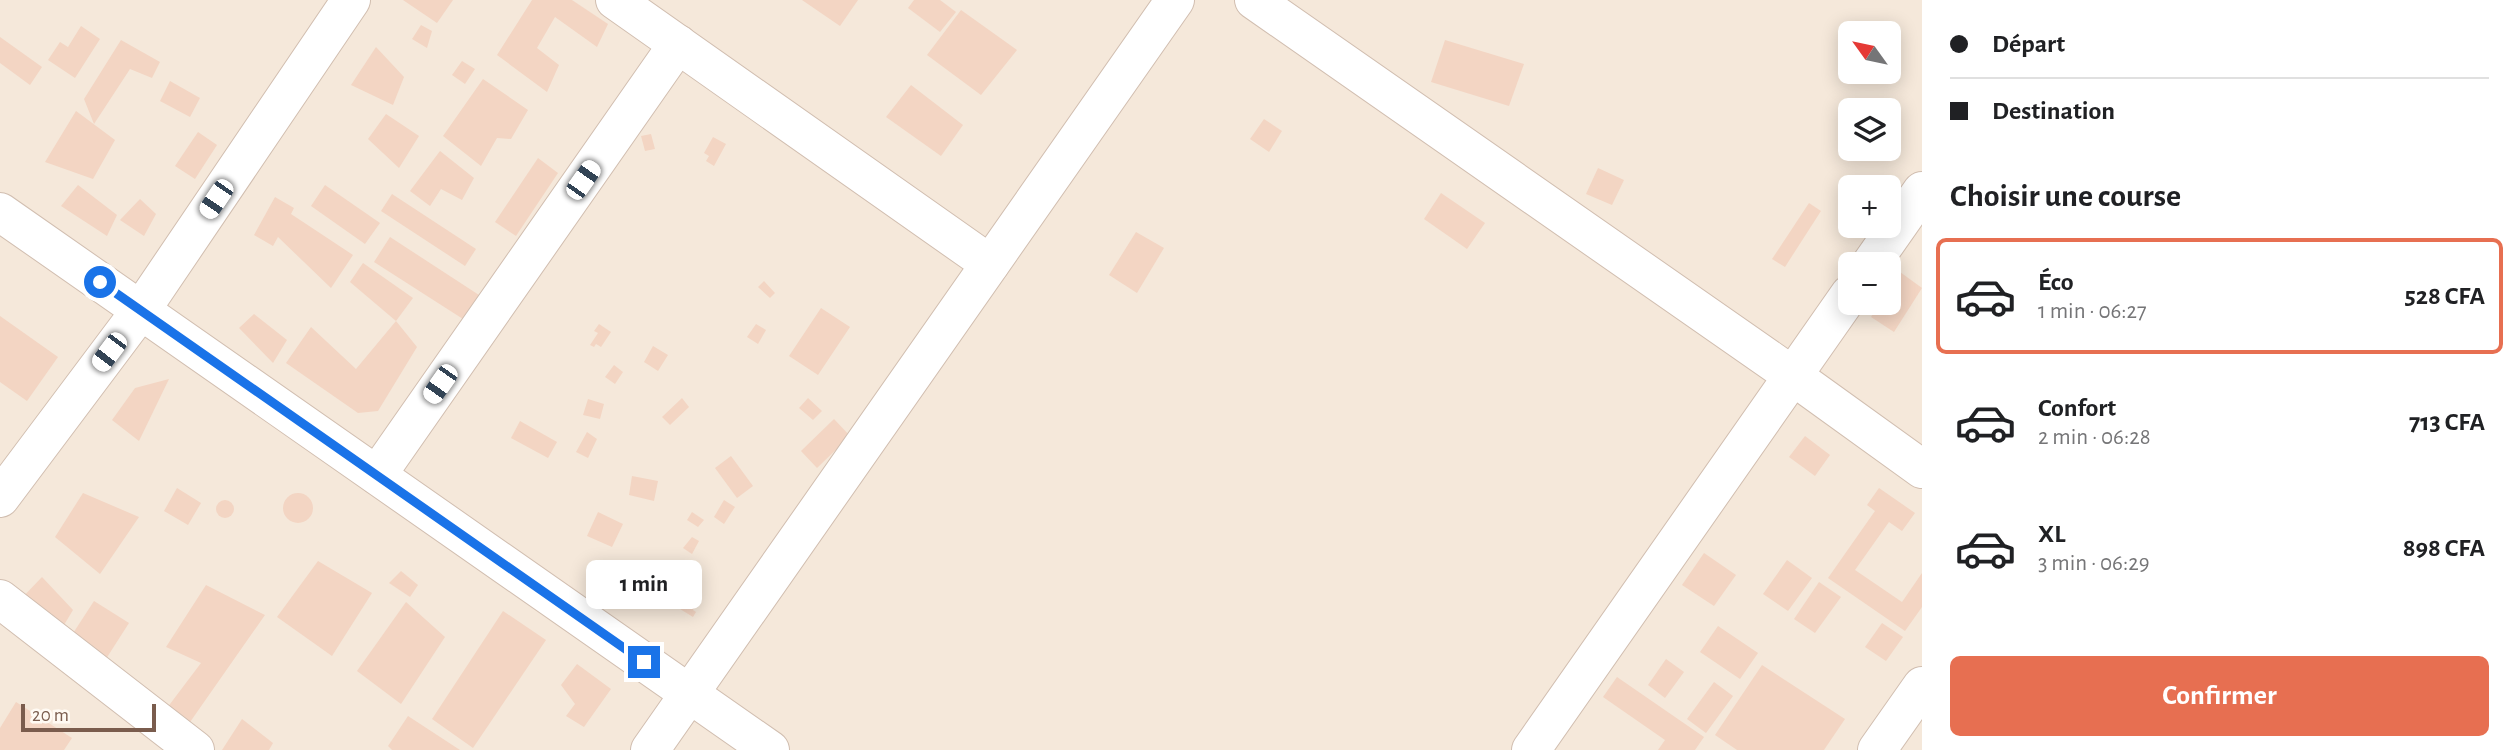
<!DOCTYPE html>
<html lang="fr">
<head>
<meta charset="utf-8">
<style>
	:root { --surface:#fff; --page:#f2f2f2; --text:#202124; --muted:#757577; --line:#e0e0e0; --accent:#e76f51 }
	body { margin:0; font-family:"Alegreya Sans",sans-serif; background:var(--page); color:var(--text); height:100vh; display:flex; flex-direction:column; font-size:26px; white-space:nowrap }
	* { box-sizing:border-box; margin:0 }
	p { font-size:23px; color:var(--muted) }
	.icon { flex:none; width:38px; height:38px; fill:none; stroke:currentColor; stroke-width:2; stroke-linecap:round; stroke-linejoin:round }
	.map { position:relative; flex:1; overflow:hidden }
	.panel { display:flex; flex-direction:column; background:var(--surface); width:595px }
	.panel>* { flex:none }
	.banner { display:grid; align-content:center; height:154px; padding:0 28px; background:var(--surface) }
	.needle { width:46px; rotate:303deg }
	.fabs { position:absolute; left:1838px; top:21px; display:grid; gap:14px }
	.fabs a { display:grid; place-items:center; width:63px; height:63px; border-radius:10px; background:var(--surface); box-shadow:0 4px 18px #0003; font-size:35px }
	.scale { position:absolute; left:21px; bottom:18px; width:135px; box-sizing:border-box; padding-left:7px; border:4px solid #7a5c4d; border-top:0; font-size:19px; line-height:24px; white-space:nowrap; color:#7a5c4d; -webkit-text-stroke:5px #fffaf3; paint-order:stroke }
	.end { position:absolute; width:32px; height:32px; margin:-16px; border:9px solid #1a73e8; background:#fff; box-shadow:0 0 0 4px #fff }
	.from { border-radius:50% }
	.bubble { position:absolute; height:49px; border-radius:10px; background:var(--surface); box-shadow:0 4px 18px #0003; font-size:23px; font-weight:700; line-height:49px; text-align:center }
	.car { position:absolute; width:21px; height:42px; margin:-21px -10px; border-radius:9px; box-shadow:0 0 5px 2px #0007; background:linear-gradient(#fff 24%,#345 0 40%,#fff 0 76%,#345 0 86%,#fff 0) }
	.banner b { display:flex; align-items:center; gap:24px; height:66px; font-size:26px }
	.banner b+b { border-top:2px solid var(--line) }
	.banner i { width:18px; height:18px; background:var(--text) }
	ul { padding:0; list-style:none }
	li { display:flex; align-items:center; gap:21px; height:116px; margin:0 14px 10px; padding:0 14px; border:4px solid transparent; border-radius:10px }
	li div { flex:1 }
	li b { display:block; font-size:26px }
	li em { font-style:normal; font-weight:700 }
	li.on { border-color:var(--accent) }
	li>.icon { width:63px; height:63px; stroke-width:1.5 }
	h2 { padding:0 28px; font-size:32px; line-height:84px }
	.action { display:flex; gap:14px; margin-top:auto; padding:14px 28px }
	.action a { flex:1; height:80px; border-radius:10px; background:var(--accent); color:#fff; font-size:28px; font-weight:700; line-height:80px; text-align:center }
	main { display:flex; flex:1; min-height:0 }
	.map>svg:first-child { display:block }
	.residential { fill:#f5e8da; fill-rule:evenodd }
	.building { fill:#f3d5c3 }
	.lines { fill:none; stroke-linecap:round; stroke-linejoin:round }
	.minor-casing { stroke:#d1beb0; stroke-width:40 }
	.minor { stroke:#fff; stroke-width:38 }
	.route { stroke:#1a73e8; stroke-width:9 }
</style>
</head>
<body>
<main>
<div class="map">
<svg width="1922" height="750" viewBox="0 0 1922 750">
	<rect width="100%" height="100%" fill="#fdf6ec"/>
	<path class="residential" d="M0,0H1922V750H0ZM1850,33H1888V72H1850ZM1850,110H1888V149H1850ZM1850,187H1888V226H1850ZM1850,264H1888V303H1850Z"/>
	<g class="building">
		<polygon points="403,0 453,0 437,23"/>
		<polygon points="532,0 572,0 608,24 597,47 555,17 537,48 559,65 547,92 497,55"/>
		<polygon points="802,0 858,0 840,26"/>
		<polygon points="914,0 940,0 956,12 940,32 908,8"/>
		<polygon points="961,10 1017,50 981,95 927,55"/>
		<polygon points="421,25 432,31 427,48 412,39"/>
		<polygon points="81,26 100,39 75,78 48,60 60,42 68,47"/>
		<polygon points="0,37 42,67 30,85 0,63"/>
		<polygon points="121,40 160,62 152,78 130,69 94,124 84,99"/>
		<polygon points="1445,40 1524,64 1509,106 1431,82"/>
		<polygon points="376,47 404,77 393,105 351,85"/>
		<polygon points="462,61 475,69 465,84 452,75"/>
		<polygon points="483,79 528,110 511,139 497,138 481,166 443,136"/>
		<polygon points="170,81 200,98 190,117 160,101"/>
		<polygon points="911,85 963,125 941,156 886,117"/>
		<polygon points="76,111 115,140 93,179 45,162"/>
		<polygon points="386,114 419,136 399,168 368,139"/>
		<polygon points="1264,119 1282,131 1269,152 1250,139"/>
		<polygon points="198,132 217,145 195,179 175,166"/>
		<polygon points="651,134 655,149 645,151 641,136"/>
		<polygon points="713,137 726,144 714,166 706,161 709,156 704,153"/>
		<polygon points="440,151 474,178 462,200 441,189 430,206 410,191"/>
		<polygon points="538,158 558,173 516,236 495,222"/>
		<polygon points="1598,168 1624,180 1612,205 1586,194"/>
		<polygon points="78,185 117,215 107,236 61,206"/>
		<polygon points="325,185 380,223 365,244 311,206"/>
		<polygon points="1441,193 1485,223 1467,249 1424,219"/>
		<polygon points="392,194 476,249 465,266 381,211"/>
		<polygon points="275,197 294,208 291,214 353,255 331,288 278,237 273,246 254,235"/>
		<polygon points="140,199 156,214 144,236 120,220"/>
		<polygon points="1809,203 1821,211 1785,267 1772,259"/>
		<polygon points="1136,232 1164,248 1137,293 1109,275"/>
		<polygon points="390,237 479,295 463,319 374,262"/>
		<polygon points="363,263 413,298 396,321 350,282"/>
		<polygon points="1900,272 1922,288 1894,332 1871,317 1880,303 1888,303 1888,290"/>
		<polygon points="764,281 775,293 770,298 758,287"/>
		<polygon points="821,308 850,327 818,375 789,356"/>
		<polygon points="254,314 287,340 273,363 239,328"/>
		<polygon points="0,316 58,357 27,401 0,382"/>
		<polygon points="396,321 417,347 378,411 358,413 286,363 311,327 356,369"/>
		<polygon points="599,324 611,332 601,347 596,344 594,347 590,345 598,333 594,331"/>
		<polygon points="756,324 766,330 758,344 747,337"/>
		<polygon points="653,346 668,355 658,371 644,362"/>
		<polygon points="614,365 623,372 615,384 605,377"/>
		<polygon points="169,379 139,441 112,420 135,388"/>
		<polygon points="682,398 689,407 670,425 662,417"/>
		<polygon points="808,398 822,411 813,420 799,408"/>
		<polygon points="588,399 604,404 600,419 583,415"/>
		<polygon points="834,419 850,436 817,468 801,451"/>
		<polygon points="520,421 557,442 548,458 511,438"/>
		<polygon points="587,432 597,439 588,458 576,452"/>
		<polygon points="1805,436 1830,455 1815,476 1789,457"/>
		<polygon points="731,456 753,486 737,498 715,468"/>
		<polygon points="632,476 658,481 654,501 629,495"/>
		<polygon points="177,488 201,503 188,525 164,511"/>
		<polygon points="1879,488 1915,513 1902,531 1889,522 1855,570 1902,602 1922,573 1922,607 1905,631 1828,578 1875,511 1867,505"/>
		<polygon points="83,493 139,517 100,574 55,537"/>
		<circle cx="298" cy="508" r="15"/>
		<polygon points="724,500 735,507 724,524 714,517"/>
		<circle cx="225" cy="509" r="9"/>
		<polygon points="598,512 623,524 612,547 587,536"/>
		<polygon points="692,512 704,520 698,527 687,520"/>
		<polygon points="692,537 699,541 692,554 683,548"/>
		<polygon points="1704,553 1736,575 1714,606 1682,585"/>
		<polygon points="1787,560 1812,578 1788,611 1763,594"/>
		<polygon points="318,561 372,593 332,656 277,617"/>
		<polygon points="401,571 418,585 410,597 389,583"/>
		<polygon points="42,577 73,610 58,635 20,600"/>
		<polygon points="1819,582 1841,597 1815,633 1794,619"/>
		<polygon points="650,583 661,590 653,601 642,594"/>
		<polygon points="621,584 631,590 629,593 631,595 625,604 614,596"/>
		<polygon points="206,585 265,615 188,725 167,708 201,663 166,647"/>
		<polygon points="681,599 694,608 693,610 696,612 693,617 680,609 681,606 678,604"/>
		<polygon points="94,601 129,623 104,662 68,641"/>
		<polygon points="406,602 445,637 401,704 357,671"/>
		<polygon points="503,611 546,640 473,748 432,719"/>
		<polygon points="1882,623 1903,637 1886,661 1865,647"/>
		<polygon points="1718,626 1758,653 1740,679 1700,652"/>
		<polygon points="1666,659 1684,672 1665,698 1648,685"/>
		<polygon points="577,664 611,689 584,727 566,716 575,704 561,685"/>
		<polygon points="1762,665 1845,719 1824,750 1737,750 1715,735"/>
		<polygon points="1617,677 1704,737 1695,750 1658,750 1665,740 1603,697"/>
		<polygon points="1714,682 1733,696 1706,733 1687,719"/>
		<polygon points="16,702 72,738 64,750 0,750 0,728"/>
		<polygon points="408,716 460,750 392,750 388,746"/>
		<polygon points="242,719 273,743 269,750 222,750"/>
	</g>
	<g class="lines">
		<defs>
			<g id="minor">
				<polyline points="615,0 990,264"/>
				<polyline points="1254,0 1793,376 1922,469"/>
				<polyline points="0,212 770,750"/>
				<polyline points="1871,264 1922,191"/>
				<polyline points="377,475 678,44"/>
				<polyline points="0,498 141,310 351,0"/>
				<polyline points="0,599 195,750"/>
				<polyline points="650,750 1175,0"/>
				<polyline points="1531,750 1850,294"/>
				<polyline points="1877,750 1922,686"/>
			</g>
		</defs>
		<use href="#minor" class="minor-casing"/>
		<use href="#minor" class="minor"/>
	</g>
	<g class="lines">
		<polyline class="route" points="100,282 644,662"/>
	</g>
</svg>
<div class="fabs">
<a><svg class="needle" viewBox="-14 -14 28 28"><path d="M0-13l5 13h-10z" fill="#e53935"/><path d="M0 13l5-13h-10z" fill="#757577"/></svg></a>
<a><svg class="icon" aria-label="layers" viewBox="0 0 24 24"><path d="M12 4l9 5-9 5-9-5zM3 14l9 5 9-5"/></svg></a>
<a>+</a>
<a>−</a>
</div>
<div class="scale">20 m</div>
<i class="end from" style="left:100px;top:282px"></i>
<i class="end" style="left:644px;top:662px"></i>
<div class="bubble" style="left:586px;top:560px;width:116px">1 min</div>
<i class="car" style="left:583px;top:180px;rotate:35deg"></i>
<i class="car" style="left:216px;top:199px;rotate:214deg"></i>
<i class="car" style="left:109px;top:352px;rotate:217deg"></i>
<i class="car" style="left:440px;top:384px;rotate:215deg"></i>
</div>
<section class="panel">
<div class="banner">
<b><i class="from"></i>Départ</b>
<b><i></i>Destination</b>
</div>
<h2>Choisir une course</h2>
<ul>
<li class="on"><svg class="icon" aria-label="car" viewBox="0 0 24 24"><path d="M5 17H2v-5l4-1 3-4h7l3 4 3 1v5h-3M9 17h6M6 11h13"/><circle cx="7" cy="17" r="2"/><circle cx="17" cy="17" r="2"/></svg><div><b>Éco</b><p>1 min · 06:27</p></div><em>528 CFA</em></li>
<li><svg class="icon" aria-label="car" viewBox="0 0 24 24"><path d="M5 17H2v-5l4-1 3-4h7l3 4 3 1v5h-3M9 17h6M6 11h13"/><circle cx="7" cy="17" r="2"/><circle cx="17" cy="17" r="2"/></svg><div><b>Confort</b><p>2 min · 06:28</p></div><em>713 CFA</em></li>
<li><svg class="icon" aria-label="car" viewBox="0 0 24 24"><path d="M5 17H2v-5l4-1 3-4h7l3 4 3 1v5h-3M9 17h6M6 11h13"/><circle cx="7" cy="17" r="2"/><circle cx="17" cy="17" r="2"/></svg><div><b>XL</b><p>3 min · 06:29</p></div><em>898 CFA</em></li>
</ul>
<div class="action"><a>Confirmer</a></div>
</section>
</main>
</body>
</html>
